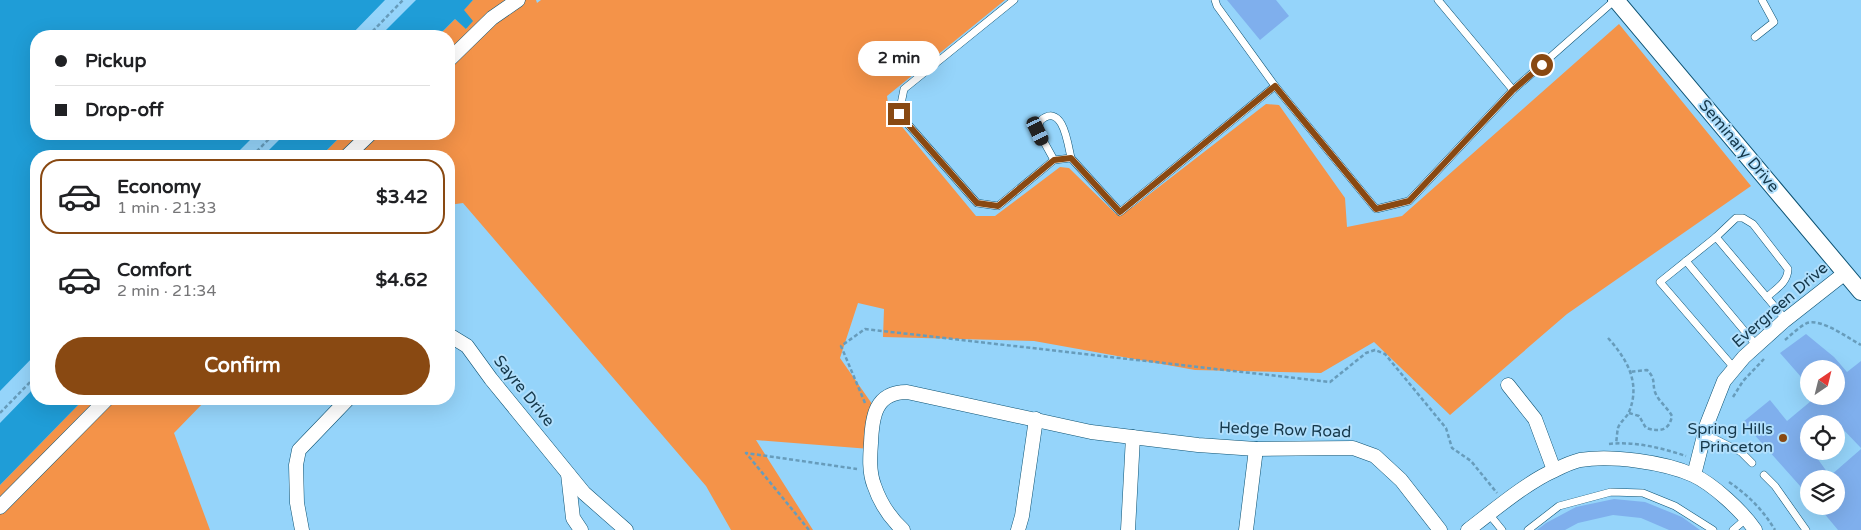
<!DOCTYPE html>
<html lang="en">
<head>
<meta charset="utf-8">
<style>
	:root { --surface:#fff; --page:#f6f6f6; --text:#202124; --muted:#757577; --line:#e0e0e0; --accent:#894912 }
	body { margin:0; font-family:"Varela Round",sans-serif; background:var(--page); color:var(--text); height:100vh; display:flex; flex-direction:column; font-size:19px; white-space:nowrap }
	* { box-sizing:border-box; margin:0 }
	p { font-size:16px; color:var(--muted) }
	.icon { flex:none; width:28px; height:28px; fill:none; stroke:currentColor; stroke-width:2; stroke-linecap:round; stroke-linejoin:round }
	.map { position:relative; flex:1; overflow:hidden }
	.panel { position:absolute; left:30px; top:150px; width:425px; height:255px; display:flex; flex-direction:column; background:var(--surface); border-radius:20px; box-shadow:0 5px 20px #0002 }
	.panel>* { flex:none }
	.banner { position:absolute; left:30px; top:30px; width:425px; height:110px; border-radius:20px; box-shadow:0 5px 20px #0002; display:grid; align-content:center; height:110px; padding:0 25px; background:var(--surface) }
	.needle { width:32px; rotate:35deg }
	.fabs { position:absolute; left:1800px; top:360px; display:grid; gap:10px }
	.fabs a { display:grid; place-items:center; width:45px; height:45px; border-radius:50%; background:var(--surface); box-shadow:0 5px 20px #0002; font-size:25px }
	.end { position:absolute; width:22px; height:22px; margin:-11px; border:6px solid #894912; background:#fff; box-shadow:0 0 0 2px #fff }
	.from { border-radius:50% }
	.bubble { position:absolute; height:35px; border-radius:18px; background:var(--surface); box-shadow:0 5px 20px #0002; font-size:16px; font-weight:700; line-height:35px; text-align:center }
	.car { position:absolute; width:15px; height:30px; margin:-15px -8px; border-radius:6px; box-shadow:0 0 4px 1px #0007; background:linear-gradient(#222 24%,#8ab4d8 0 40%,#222 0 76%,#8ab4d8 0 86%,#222 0) }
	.banner b { display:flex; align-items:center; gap:18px; height:48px; font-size:19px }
	.banner b+b { border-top:1px solid var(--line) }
	.banner i { width:12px; height:12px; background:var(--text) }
	ul { padding:9px 0 0; list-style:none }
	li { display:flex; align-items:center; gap:15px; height:75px; margin:0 10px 8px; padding:0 15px; border:2px solid transparent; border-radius:20px }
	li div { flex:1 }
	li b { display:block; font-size:19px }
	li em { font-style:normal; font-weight:700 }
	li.on { border-color:var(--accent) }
	li>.icon { width:45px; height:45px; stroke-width:1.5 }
	.primary-button { display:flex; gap:10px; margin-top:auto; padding:10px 25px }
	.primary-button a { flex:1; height:58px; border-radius:30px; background:var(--accent); color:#fff; font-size:20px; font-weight:700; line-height:58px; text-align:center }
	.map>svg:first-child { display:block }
	.green { fill:#f49349 }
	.water { fill:#1f9dd7 }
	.building { fill:#7fafed }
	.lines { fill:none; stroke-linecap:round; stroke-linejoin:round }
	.service-casing { stroke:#0c5273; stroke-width:8 }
	.minor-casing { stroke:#0c5273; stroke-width:15 }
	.tertiary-casing { stroke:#0c5273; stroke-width:18 }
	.path { stroke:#679cbb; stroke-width:2.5; stroke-dasharray:4 2.5; stroke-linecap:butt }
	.service { stroke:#fff; stroke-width:7 }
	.minor { stroke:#fff; stroke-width:14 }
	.tertiary { stroke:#fff; stroke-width:16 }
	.route { stroke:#894912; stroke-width:6 }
	.poi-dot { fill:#894912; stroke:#b1dffc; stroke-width:2 }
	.labels { text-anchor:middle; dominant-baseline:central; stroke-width:4; stroke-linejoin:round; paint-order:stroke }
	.street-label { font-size:16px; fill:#15384b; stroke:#b1dffc }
	.poi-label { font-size:16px; fill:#15384b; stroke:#b1dffc; text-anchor:end }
</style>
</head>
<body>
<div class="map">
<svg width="1861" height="530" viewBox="0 0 1861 530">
	<rect width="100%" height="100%" fill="#95d4fa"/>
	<g class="green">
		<polygon points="473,0 536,0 537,3 541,0 1005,0 887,96 889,111 976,216 995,216 1060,167 1069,168 1116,214 1133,207 1266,104 1279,105 1345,198 1347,227 1402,216 1619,24 1751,186 1567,314 1450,415 1374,342 1321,373 1195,370 1034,341 883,337 884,309 858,303 840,358 877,411 870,449 756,440 813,530 731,530 706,486 463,203 449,205 449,156 321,156 343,134 449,134 449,36 438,36 455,19 467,29 463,10"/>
		<polygon points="84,399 207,399 174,433 210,530 0,530 0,485"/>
	</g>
	<g class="water">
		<polygon points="0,0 385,0 350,36 36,36 36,134 256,134 234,156 36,156 36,354 0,391"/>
		<polygon points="416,0 473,0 464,10 473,21 466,29 455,19 438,36 380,36"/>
		<polygon points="285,134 343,134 321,156 263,156"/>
		<polygon points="36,386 36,399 84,399 0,485 0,423"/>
	</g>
	<g class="building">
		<polygon points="1227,0 1276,0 1289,16 1260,40"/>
		<polygon points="1806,334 1834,357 1847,372 1861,361 1861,448 1838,424 1809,424 1809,451 1812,451 1830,476 1861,449 1861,530 1838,530 1818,506 1836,506 1836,479 1809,479 1809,496 1743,422 1770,400 1787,421 1817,396 1836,396 1836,369 1809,369 1809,386 1780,353"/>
		<polygon points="1614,499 1645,502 1682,517 1700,530 1669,530 1641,518 1613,515 1578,523 1565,530 1537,530 1546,523 1576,507"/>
	</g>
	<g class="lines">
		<defs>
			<g id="service">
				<polyline points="1014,0 904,89 899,114 977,203 998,206 1054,160 1071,158 1120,212 1275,86 1376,209 1409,201 1513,90 1615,0"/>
				<polyline points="1215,0 1217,6 1275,86"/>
				<polyline points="1438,0 1513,90"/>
				<polyline points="1755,37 1774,22 1762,0"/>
				<path d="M1054,160L1038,131L1040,121C1063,101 1068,145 1071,158"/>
				<path d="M1716,237L1736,218H1743L1753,224L1788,269C1788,282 1776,289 1767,297"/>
				<polyline points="1686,261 1757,346"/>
				<polyline points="1735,369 1660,282 1716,237 1786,320"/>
				<polyline points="1705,434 1741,452 1752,463"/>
				<polyline points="1764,475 1775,486 1806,530"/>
				<polyline points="1489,514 1502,530"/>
				<polyline points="1528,530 1559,506 1611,492 1643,493 1675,506 1713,530"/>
				<polyline points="1733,530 1747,518"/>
			</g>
			<g id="minor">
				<polyline points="449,60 492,18 518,0"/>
				<polyline points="347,156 370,134"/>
				<polyline points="449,335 467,346 491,379 584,493 626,530"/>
				<polyline points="1508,385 1535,419 1554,470"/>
				<polyline points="568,474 573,518 581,530"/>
				<polyline points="1694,475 1707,424 1724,381 1744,357 1784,321 1845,273"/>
				<polyline points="0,507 107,399"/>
				<polyline points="302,530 297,503 296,465 299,450 348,399"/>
				<path d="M903,530C889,517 880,503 874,485C869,472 870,457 871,443C872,417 875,392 907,392L1091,432L1198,445L1256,449L1353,448L1375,456L1401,480L1440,530"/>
				<polyline points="1018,530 1022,516 1036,419"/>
				<polyline points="1128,530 1133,437"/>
				<polyline points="1246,530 1256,449"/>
				<path d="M1468,530C1493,511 1527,482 1555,470C1563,466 1572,462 1580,460C1612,455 1664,462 1693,475C1713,484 1743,512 1755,530"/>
			</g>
			<polyline id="tertiary" points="1616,0 1861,292"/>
		</defs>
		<use href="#service" class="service-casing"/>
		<use href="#minor" class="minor-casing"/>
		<use href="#tertiary" class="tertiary-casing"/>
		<g class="path">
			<polyline points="368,36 403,0"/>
			<polyline points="252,156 274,134"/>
			<path d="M1608,338C1627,359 1641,383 1629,412C1627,417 1620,422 1618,428C1617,432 1617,438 1616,443"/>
			<path d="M1785,340C1792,334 1799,327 1807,323C1821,318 1848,338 1861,345"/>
			<polyline points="1733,397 1743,381 1764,359"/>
			<polyline points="865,403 841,346 865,329 1330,382 1366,353 1375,350 1385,354 1446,428 1452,448 1471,461 1497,493"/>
			<polyline points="0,413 36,376"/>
			<path d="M1629,413L1639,416L1646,428C1660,432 1669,431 1672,416C1668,408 1658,401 1655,392C1652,382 1656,379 1647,370L1630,372"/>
			<path d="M1609,444C1634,441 1662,448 1686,456"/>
			<path d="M1729,482C1748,495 1763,510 1775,530"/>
			<polyline points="809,530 746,453 857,469"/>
		</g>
		<use href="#service" class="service"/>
		<use href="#minor" class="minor"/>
		<use href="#tertiary" class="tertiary"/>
	</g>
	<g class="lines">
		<polyline class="route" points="899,114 977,203 998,206 1054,160 1071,158 1120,212 1275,86 1376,209 1409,201 1513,90 1542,65"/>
	</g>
	<circle class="poi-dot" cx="1783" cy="438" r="5"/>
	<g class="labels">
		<g class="street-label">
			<text transform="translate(1739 146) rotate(50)">Seminary Drive</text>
			<text transform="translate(1780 305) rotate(-41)">Evergreen Drive</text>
			<text transform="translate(524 391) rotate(51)">Sayre Drive</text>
			<text transform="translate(1285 430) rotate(2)">Hedge Row Road</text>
		</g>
		<g class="poi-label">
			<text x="1773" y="429">Spring Hills<tspan x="1773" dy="18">Princeton</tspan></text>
		</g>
	</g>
</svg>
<div class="fabs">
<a><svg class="needle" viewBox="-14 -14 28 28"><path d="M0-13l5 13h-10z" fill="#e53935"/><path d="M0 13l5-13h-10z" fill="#757577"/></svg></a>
<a><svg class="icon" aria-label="locate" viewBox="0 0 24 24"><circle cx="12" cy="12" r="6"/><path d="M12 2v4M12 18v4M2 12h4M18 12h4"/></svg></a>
<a><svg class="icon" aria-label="layers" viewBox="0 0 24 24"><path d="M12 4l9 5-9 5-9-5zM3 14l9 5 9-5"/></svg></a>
</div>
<i class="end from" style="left:1542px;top:65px"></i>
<i class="end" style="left:899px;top:114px"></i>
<div class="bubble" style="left:858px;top:41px;width:82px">2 min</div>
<i class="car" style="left:1038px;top:131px;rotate:155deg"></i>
<div class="banner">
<b><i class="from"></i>Pickup</b>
<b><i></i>Drop-off</b>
</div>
<section class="panel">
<ul>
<li class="on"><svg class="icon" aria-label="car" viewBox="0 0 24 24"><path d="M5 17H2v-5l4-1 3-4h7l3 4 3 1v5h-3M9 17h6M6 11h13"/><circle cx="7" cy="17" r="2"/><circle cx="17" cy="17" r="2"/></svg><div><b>Economy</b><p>1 min · 21:33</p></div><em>$3.42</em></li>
<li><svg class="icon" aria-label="car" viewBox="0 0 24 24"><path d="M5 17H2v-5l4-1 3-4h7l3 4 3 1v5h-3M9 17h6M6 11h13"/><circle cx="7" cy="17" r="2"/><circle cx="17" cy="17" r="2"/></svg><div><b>Comfort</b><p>2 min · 21:34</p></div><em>$4.62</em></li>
</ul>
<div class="primary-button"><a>Confirm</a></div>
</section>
</div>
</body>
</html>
